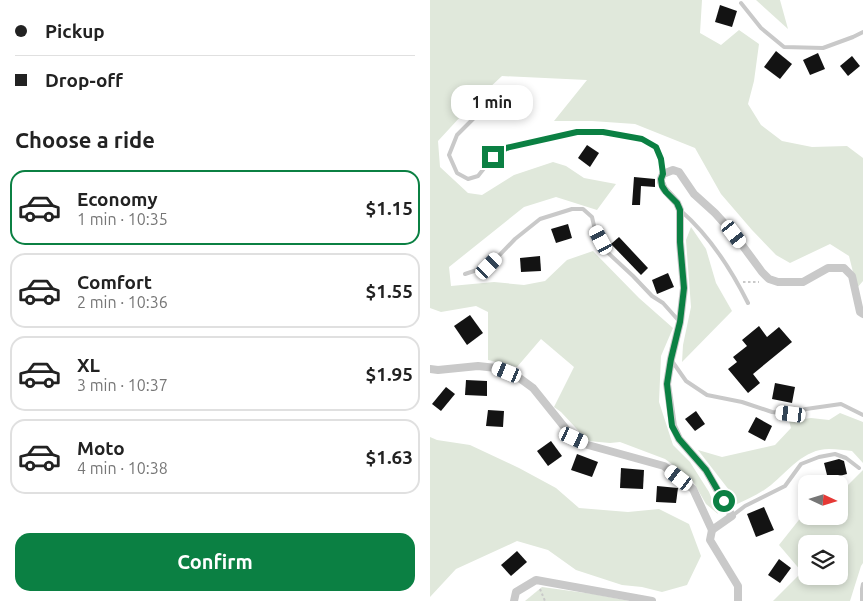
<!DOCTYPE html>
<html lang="en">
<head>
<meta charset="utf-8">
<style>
	:root { --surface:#fff; --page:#f6f6f6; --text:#222; --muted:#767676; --line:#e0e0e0; --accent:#0b8043 }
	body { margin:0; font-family:Ubuntu,sans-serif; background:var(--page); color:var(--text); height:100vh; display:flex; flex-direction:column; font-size:19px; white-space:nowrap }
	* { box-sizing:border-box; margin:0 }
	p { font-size:16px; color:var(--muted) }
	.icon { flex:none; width:28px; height:28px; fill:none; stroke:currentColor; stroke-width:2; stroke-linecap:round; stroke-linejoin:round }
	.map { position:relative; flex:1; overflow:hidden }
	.details { display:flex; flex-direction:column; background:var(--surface); width:430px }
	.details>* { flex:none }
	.banner { display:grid; align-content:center; height:110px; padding:0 15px; background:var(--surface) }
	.needle { width:32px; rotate:94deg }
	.buttons { position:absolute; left:368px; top:475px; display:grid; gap:10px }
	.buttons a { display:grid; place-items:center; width:50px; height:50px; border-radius:10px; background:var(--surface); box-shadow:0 2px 8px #0003; font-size:25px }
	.end { position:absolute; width:22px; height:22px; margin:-11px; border:6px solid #0b8043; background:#fff; box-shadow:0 0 0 2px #fff }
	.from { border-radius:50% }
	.bubble { position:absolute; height:35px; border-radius:15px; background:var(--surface); box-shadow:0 2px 8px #0003; font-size:16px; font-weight:700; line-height:35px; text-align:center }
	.car { position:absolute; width:15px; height:30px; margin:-15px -8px; border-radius:6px; box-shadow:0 0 4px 1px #0007; background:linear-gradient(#fff 24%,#345 0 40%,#fff 0 76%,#345 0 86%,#fff 0) }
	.banner b { display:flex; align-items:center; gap:18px; height:48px; font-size:19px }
	.banner b+b { border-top:1px solid var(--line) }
	.banner i { width:12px; height:12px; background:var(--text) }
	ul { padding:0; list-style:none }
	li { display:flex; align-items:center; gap:15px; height:75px; margin:0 10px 8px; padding:0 5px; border:2px solid var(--line); border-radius:15px }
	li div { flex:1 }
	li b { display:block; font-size:19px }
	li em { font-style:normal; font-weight:700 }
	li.active { border-color:var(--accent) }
	li>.icon { width:45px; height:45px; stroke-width:1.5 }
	h2 { padding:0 15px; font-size:22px; line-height:60px }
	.action { display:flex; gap:10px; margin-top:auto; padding:10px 15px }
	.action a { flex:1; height:58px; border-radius:15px; background:var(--accent); color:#fff; font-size:20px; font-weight:700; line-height:58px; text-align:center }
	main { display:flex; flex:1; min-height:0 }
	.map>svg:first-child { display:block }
	.green { fill:#e0e8db; fill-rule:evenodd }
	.building { fill:#131313 }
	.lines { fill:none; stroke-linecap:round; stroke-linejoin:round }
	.path { stroke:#c9c9c9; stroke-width:2; stroke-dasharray:2.5 2.5; stroke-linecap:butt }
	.service { stroke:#c9c9c9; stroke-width:4 }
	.minor { stroke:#c9c9c9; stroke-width:8 }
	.route { stroke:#0b8043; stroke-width:6 }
</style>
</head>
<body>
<main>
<section class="details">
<div class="banner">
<b><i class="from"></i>Pickup</b>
<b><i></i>Drop-off</b>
</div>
<h2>Choose a ride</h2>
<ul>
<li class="active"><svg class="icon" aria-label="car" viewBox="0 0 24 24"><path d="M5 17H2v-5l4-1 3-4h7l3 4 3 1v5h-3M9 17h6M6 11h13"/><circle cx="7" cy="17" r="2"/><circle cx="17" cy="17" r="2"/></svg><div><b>Economy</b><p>1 min · 10:35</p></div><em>$1.15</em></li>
<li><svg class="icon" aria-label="car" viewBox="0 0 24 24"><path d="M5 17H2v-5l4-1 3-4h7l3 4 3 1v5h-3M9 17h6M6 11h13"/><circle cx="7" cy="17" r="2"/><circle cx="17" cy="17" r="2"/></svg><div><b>Comfort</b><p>2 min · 10:36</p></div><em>$1.55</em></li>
<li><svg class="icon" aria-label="car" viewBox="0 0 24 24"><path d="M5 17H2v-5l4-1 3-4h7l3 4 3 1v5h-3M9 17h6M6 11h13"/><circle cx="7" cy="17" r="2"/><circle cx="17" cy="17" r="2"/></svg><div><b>XL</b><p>3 min · 10:37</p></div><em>$1.95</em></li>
<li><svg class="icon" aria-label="car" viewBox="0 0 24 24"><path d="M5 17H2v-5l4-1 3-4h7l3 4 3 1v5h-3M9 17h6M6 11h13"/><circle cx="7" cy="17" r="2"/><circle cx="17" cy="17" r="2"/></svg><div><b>Moto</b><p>4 min · 10:38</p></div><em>$1.63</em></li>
</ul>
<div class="action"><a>Confirm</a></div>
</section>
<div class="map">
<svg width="433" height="601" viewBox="0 0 433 601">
	<rect width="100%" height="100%" fill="#fff"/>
	<g class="green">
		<polygon points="0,0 272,0 270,33 291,45 309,30 329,44 324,81 318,104 331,125 352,141 382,147 417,146 433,158 433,281 427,288 419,256 400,244 360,263 346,255 322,230 291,194 265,148 205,124 162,121 124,121 157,80 72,76 43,103 8,141 10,167 38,193 52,195 84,175 123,162 136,166 154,178 186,184 167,210 126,197 94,207 19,267 21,286 64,282 94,285 115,281 137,260 163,251 209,298 243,328 231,356 229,402 243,445 260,462 279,492 288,514 276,504 261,478 235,459 190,442 180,443 158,441 131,412 124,407 144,367 111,339 87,367 58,360 58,312 46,306 11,312 0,308"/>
		<polygon points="326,0 350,0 358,29"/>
		<polygon points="261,227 276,249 286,283 302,311 252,362 253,345 261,307 256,240"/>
		<path d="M410,413L433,422V463L422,451C414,450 407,449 399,449C374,449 358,471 341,485C330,494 316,500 303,506L299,490L268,450L292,457L345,445L361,428L359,421L381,418L399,420Z"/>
		<polygon points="0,437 7,440 40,445 89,468 126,488 149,508 198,512 229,509 259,524 271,556 257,585 232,592 212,587 192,585 146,570 118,550 87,541 26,569 0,597"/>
		<path d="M433,470V563L431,566L420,601H343L372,572L349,545L376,511V516H409V494ZM376,544H409V576H376Z"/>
		<polygon points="112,587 163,594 200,601 95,601"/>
	</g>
	<g class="building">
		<polygon points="290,5 307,11 302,27 285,22"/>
		<polygon points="346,51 362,64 350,79 334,67"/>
		<polygon points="388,53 395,69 380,75 373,60"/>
		<polygon points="422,56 430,66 418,76 410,66"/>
		<polygon points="157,145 169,153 160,167 148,158"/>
		<polygon points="204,177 225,179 225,187 211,186 210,205 202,205"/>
		<polygon points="138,224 142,238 126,243 121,229"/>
		<polygon points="189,237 218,268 211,275 181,244"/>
		<polygon points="110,256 111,271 91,272 90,258"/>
		<polygon points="238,273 244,287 227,294 222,280"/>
		<polygon points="40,315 53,333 37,345 24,326"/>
		<polygon points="329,326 337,337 349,327 362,342 323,374 330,383 318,393 298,369 307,362 303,357 317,346 312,340"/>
		<polygon points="36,380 57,381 57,396 35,395"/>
		<polygon points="345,383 365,387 362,403 342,399"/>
		<polygon points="16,387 25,394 11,411 2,404"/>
		<polygon points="58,410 74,411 73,427 56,426"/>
		<polygon points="266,411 275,424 265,431 255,419"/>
		<polygon points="326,417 342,426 335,441 318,432"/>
		<polygon points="121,441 132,456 118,466 107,451"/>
		<polygon points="147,454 168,462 162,477 141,470"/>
		<polygon points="409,459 414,461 417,474 398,479 394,463"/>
		<polygon points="191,468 214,470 213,489 190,488"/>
		<polygon points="227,486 248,488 246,503 226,502"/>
		<polygon points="334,507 344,530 326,537 317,514"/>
		<polygon points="87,551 97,562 81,576 71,565"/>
		<polygon points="349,559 361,568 350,583 338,575"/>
	</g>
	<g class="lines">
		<g class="path">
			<polyline points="313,282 329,282"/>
			<polyline points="110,589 115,601"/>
		</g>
		<g class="service">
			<polyline points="311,3 331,28 354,47 393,48 423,37 433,32"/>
			<polyline points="64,96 51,111 27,135 19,155 27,173 38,179 48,176 63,157 76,148 147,132 173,132 212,139 226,147 231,159 233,173"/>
			<path d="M250,210C279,235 301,269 318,303"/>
			<polyline points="35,274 59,266 85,239 110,219 142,209 153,209 162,217 165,230 176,251 203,276 222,296 233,303 249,321"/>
			<polyline points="242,361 256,381 277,395 312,402 342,412 361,414 376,409 411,404 433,415"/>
			<polyline points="302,516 315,506 355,486 371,464 389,457 405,454 416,458 429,468"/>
			<polyline points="432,601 432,589 433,584"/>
		</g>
		<g class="minor">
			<polyline points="0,369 8,370 48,366 66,368 88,377 103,388 144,439 158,445 234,466 263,489 282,530 302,516 276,470 249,439 243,426 237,384 241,359 250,322 254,288 250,242 250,210 247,203 234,189 231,182 231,179 233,174 243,170 249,172 264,194 285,213 304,234 332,272 339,279 348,282 373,282 398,268 414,268 422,276 430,312 433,314"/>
			<polyline points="282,530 280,540 308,586 308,601"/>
			<polyline points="84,601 86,592 106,580 222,601"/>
		</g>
	</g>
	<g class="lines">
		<polyline class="route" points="63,157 76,148 147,132 173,132 212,139 226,147 231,159 233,174 231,179 232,186 236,192 247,203 250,210 250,242 254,288 250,322 241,359 237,384 242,426 249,439 276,470 294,501"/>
	</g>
</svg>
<div class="buttons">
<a><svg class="needle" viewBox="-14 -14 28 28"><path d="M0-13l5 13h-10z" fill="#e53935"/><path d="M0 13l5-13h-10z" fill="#767676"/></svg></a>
<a><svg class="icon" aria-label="layers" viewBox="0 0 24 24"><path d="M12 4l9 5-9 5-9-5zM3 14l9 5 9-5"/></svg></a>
</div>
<i class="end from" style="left:294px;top:501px"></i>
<i class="end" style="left:63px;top:157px"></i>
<div class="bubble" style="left:21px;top:85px;width:82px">1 min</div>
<i class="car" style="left:304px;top:234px;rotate:143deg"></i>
<i class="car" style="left:171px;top:240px;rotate:332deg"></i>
<i class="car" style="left:59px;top:266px;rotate:44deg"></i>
<i class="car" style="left:77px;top:372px;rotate:292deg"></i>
<i class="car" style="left:361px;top:414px;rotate:277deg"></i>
<i class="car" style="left:144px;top:438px;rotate:115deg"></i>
<i class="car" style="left:249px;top:478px;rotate:308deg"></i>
</div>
</main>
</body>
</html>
